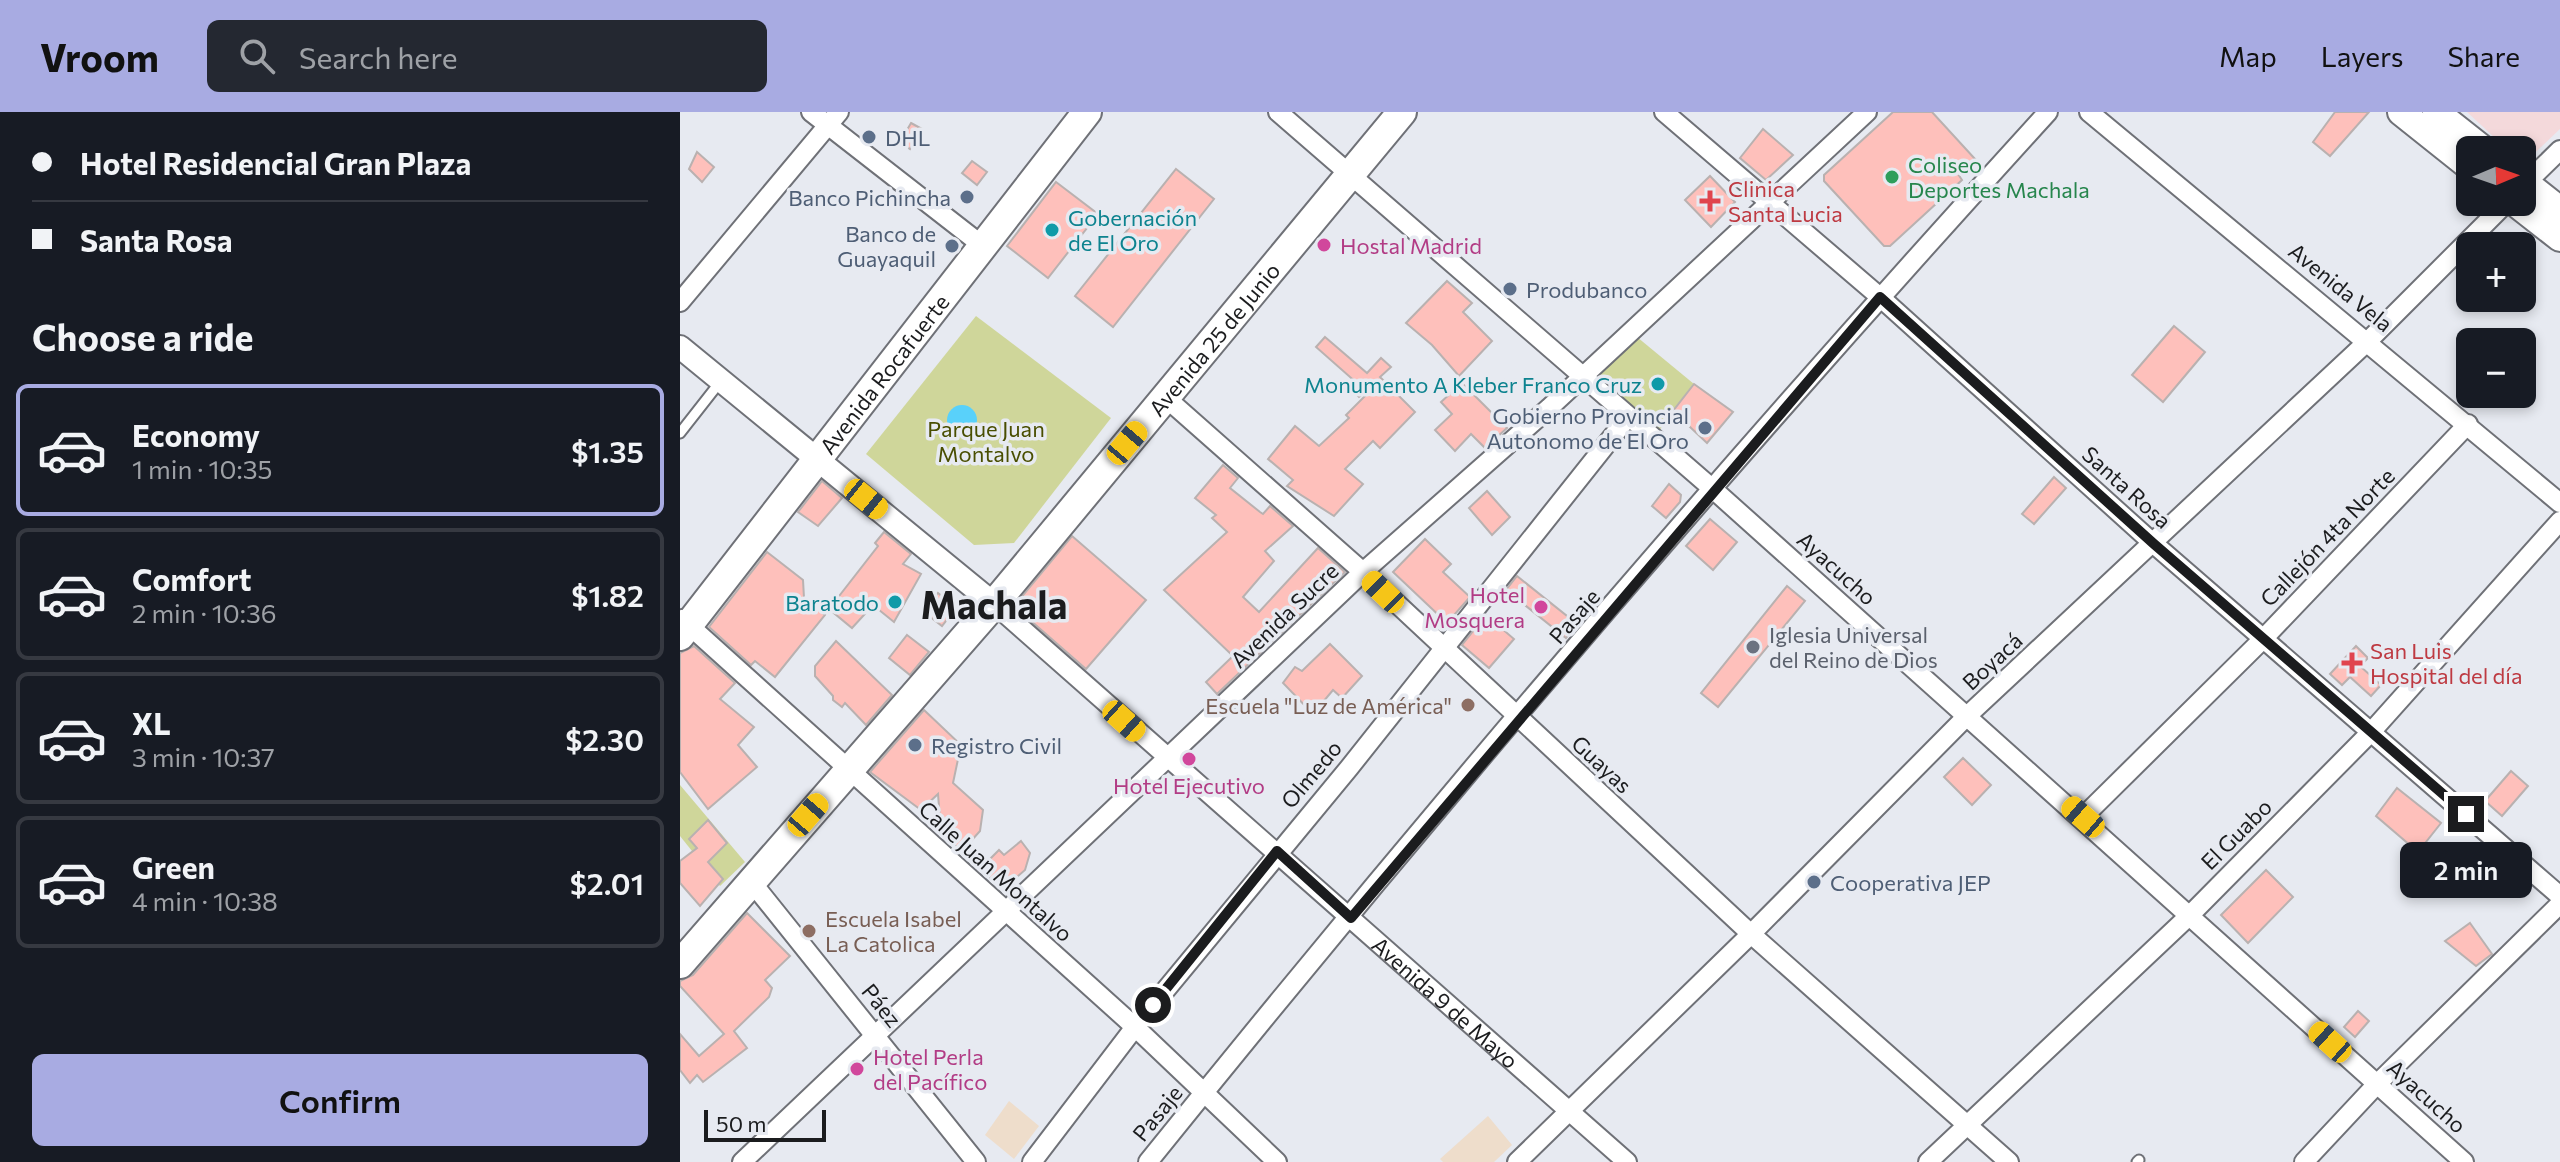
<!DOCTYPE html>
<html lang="en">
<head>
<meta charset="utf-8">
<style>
	:root { --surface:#171b24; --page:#242831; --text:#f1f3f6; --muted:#9ea1a6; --line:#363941; --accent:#a8abe2 }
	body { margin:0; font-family:Commissioner,sans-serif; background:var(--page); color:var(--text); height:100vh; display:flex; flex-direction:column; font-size:30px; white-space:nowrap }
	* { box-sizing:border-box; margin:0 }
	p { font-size:26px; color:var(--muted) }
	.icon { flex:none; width:44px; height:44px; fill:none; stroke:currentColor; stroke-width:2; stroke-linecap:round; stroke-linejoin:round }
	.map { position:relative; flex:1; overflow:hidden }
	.side { display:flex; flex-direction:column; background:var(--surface); width:680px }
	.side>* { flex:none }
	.banner { display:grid; align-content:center; height:176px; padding:0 32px; background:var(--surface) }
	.needle { width:52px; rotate:88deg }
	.buttons { position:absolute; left:1776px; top:24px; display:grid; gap:16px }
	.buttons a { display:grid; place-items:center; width:80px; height:80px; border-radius:12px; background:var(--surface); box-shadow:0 4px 12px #0003; font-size:40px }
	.scale { position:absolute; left:24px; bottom:20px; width:122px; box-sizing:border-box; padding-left:8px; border:4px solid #1b1c1e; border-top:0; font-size:22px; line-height:28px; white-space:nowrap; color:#1b1c1e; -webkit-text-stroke:6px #e7eaf1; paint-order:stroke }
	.end { position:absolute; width:36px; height:36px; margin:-18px; border:10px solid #1b1c1e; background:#fff; box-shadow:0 0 0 4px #fff }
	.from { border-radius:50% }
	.bubble { position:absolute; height:56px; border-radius:12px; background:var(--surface); box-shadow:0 4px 12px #0003; font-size:26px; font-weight:600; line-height:56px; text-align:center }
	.car { position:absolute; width:24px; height:48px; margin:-24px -12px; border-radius:10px; box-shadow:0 0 6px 2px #0007; background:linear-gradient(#f5c518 24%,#345 0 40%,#f5c518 0 76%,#345 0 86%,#f5c518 0) }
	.banner b { display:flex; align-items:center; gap:28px; height:76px; font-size:30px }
	.banner b+b { border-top:2px solid var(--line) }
	.banner i { width:20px; height:20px; background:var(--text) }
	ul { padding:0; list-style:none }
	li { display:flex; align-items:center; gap:24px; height:132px; margin:0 16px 12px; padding:0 16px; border:4px solid var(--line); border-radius:12px }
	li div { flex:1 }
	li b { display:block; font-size:30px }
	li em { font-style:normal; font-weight:600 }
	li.on { border-color:var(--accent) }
	li>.icon { width:72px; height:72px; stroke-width:1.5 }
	h2 { padding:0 32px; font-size:36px; line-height:96px }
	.action { display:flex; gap:16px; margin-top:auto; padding:16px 32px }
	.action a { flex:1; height:92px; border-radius:12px; background:var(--accent); color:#111; font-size:32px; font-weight:600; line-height:92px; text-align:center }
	header { display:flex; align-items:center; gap:48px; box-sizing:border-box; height:112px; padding:0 40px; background:var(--accent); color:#111 }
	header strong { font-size:38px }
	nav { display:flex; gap:44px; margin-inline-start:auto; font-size:28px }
	.search { width:560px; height:72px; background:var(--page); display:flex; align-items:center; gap:20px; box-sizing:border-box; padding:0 28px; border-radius:12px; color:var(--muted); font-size:30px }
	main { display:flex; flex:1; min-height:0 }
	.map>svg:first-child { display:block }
	.commercial { fill:#eeddcb }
	.industrial { fill:#f4d9db }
	.green { fill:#cfd69a }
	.water { fill:#59d1fa }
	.building { fill:#fec0bb; stroke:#b9b1b0; stroke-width:2 }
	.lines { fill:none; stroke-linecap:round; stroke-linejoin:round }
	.service-casing { stroke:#6f7177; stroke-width:13 }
	.minor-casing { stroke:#6f7177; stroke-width:22 }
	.tertiary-casing { stroke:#6f7177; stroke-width:26 }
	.secondary-casing { stroke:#6f7177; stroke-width:30 }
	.primary-casing { stroke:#6f7177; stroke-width:32 }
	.service { stroke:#fff; stroke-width:9 }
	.minor { stroke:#fff; stroke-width:18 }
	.tertiary { stroke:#fff; stroke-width:22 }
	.secondary { stroke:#fff; stroke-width:26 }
	.primary { stroke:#fff; stroke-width:28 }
	.route { stroke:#1b1c1e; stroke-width:10 }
	.service-dot { fill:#5c6f8a; stroke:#e7eaf1; stroke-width:3 }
	.leisure-dot { fill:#2e9e5b; stroke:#e7eaf1; stroke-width:3 }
	.health-dot { fill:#e0444e; stroke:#e7eaf1; stroke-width:3 }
	.culture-dot { fill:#0f9aa8; stroke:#e7eaf1; stroke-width:3 }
	.hotel-dot { fill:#d1479c; stroke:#e7eaf1; stroke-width:3 }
	.worship-dot { fill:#6b7280; stroke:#e7eaf1; stroke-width:3 }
	.education-dot { fill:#8d6e63; stroke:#e7eaf1; stroke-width:3 }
	.labels { text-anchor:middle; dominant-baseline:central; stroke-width:7; stroke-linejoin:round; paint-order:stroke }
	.service-label { font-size:22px; fill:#4e5e75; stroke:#e7eaf1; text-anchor:start }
	.leisure-label { font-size:22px; fill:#27864d; stroke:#e7eaf1; text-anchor:start }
	.health-label { font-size:22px; fill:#be3a42; stroke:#e7eaf1; text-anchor:start }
	.culture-label { font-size:22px; fill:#0d838f; stroke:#e7eaf1; text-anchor:end }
	.hotel-label { font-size:22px; fill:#b23c85; stroke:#e7eaf1; text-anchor:start }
	.street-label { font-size:22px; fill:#1b1c1e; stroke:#e7eaf1 }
	.park-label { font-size:22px; fill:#494e01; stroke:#e7eaf1 }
	.worship-label { font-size:22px; fill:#5b616d; stroke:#e7eaf1; text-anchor:start }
	.education-label { font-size:22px; fill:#785e54; stroke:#e7eaf1; text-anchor:end }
	.town-label { font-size:38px; font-weight:bold; fill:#1b1c1e; stroke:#e7eaf1 }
</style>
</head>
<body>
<header>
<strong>Vroom</strong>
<div class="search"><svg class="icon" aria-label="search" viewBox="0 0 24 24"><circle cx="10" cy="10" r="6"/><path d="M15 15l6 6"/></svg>Search here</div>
<nav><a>Map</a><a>Layers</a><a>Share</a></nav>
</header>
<main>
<section class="side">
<div class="banner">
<b><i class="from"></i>Hotel Residencial Gran Plaza</b>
<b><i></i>Santa Rosa</b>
</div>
<h2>Choose a ride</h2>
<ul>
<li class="on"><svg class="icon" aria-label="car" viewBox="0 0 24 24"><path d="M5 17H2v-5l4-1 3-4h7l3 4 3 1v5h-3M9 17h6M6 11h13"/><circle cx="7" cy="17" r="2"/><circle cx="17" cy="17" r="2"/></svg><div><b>Economy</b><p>1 min · 10:35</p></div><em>$1.35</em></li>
<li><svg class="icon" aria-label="car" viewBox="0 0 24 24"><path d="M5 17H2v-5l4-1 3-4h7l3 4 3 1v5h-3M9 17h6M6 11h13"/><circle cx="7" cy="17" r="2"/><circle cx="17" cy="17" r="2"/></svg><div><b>Comfort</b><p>2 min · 10:36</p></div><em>$1.82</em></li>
<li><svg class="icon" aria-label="car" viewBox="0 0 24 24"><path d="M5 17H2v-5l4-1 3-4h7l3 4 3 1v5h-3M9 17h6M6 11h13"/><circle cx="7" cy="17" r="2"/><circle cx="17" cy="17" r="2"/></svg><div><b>XL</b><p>3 min · 10:37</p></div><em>$2.30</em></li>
<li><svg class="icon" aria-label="car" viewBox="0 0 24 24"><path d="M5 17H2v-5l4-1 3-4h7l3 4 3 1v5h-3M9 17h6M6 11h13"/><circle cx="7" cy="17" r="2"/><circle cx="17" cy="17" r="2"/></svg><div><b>Green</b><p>4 min · 10:38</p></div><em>$2.01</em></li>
</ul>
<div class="action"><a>Confirm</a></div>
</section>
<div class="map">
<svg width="1880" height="1050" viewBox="0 0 1880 1050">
	<rect width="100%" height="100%" fill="#e7eaf1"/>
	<g class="commercial">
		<polygon points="329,989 359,1014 334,1047 305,1023"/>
		<polygon points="808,1004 832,1033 814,1050 763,1050 760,1047"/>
	</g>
	<polygon class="industrial" points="1787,0 1880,0 1880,17 1843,52 1842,38 1828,38"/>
	<g class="green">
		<polygon points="296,204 431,306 334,431 294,433 186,342"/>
		<polygon points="957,225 1014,272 978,320 917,264"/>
		<polygon points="0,673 65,750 40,774 0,724"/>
	</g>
	<circle class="water" cx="282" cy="308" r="15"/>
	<g class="building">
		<polygon points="1213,0 1252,0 1295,47 1278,62 1282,68 1210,134 1204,134 1144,69 1144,63"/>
		<polygon points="1655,0 1689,0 1650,44 1633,30"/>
		<polygon points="231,11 242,17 230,37 220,30"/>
		<polygon points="1083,17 1113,43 1086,68 1060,46"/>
		<polygon points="17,40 34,55 22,70 9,57"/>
		<polygon points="292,49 307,60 297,73 282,61"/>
		<polygon points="496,57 534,87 433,215 395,184"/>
		<polygon points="1030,64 1055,90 1031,115 1005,88"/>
		<polygon points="376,70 418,102 368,166 327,134"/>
		<polygon points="767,169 792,191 783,200 812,229 779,264 752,233 726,211"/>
		<polygon points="1494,214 1525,240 1483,290 1452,263"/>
		<polygon points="645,225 687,261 701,246 711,255 700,265 735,300 700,336 693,329 665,357 683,372 654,404 607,374 613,368 588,347 615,314 639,334 669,306 666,303 688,281 686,279 679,285 672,278 678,272 636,235"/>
		<polygon points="782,271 827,316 805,336 791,322 775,339 755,318 772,302 761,290"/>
		<polygon points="1014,272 1053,300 1027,331 993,299"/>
		<polygon points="543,353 558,366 550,376 580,400 583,402 590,394 613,414 585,439 594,449 563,485 579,500 638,436 665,460 537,582 526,570 553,544 484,478 547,420 532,406 536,403 515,386"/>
		<polygon points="1374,365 1386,376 1354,412 1342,402"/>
		<polygon points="142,369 162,386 138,414 118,400"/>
		<polygon points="989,372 1001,383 1000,390 986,406 972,394"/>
		<polygon points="807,379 830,405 812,423 789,396"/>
		<polygon points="1030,407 1057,430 1033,458 1006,434"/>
		<polygon points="204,420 231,442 223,452 241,462 214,510 193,493 172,516 149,497 198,434 195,431"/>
		<polygon points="392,424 466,488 406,557 334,494"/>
		<polygon points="745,427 771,452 763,460 790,485 767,511 713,460"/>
		<polygon points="87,440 123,468 124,486 145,503 95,565 75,549 71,553 29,515"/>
		<polygon points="837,464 897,512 886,526 826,478"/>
		<polygon points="1107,474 1125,489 1038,595 1021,581"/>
		<polygon points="258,481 276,496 262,514 244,500"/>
		<polygon points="806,503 834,527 809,556 782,533"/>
		<polygon points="227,523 249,540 230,563 209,546"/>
		<polygon points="156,529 212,583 186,613 165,591 162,595 153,588 153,584 135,564 135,554"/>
		<polygon points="650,532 682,564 662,586 653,578 633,602 603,571 615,555 622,559"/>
		<polygon points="14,534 55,571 40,587 74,615 58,633 77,655 28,697 0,660 0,541"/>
		<polygon points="1676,534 1688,546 1680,554 1701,573 1691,584 1670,565 1662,573 1650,562"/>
		<polygon points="244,598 281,633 273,671 303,698 300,719 282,739 261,721 258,682 241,698 190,660"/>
		<polygon points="1283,646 1311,673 1292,693 1264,665"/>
		<polygon points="1831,659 1848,674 1822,704 1805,689"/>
		<polygon points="1717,676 1761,711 1738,740 1696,704"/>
		<polygon points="28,708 47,731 28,750 43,767 20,794 0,771 0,749 17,736 9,727"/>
		<polygon points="341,729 350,741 345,758 323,777 307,763 306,751 319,738 324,743"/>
		<polygon points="1586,758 1613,785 1568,831 1541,803"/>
		<polygon points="67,801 110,844 85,868 92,876 89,885 54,919 67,936 23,970 17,963 10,971 0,958 0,922 19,944 44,922 0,874 0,869 13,863"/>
		<polygon points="1790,811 1812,842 1796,854 1765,829"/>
		<polygon points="1678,899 1689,909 1675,925 1664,915"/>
	</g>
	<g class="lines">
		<defs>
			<g id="service">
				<polyline points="0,321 40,270"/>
				<polyline points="1457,1050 1459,1048"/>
			</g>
			<g id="minor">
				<polyline points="131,0 303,134"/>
				<polyline points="598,0 1034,378 1784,1050"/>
				<polyline points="984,0 1200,185 1474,432 1880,784"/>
				<polyline points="1409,0 1880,391"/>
				<polyline points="1842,75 1880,38"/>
				<polyline points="0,190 159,0"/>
				<polyline points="485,285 683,460 1071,822 1329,1050"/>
				<path id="s1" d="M314,492L947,1050"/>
				<polyline points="2,507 455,915 597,1050"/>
				<polyline points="1403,705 1583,527 1788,312"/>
				<polyline points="70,768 296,1050"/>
				<polyline points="62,1050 683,460 869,296 1187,0"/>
				<polyline points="352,1050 455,915 669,656 948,305"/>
				<path d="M468,1050C757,691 1058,340 1368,0"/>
				<polyline points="837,1050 1071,822 1287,604 1688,229 1827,90"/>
				<polyline points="1248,1050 1510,803 1692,619 1880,409"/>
				<polyline points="1624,1050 1697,972 1880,792"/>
			</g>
			<polyline id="tertiary" points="0,235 314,492"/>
			<g id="secondary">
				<polyline points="1721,0 1790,55"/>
				<polyline points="1756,0 1804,38"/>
				<polyline points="1842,68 1880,98"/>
				<polyline points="1834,90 1880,126"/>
			</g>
			<g id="primary">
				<path id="s2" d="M0,524L407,0"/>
				<path id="s3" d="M0,852L314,492L722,0"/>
			</g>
		</defs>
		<use href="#service" class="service-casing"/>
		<use href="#minor" class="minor-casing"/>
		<use href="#tertiary" class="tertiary-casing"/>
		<use href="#secondary" class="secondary-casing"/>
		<use href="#primary" class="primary-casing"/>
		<use href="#service" class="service"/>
		<use href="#minor" class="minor"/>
		<use href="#tertiary" class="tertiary"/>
		<use href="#secondary" class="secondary"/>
		<use href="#primary" class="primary"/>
	</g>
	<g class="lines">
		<polyline class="route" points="473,893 597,739 671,806 1200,185 1474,432 1786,702"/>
	</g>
	<g class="service-dot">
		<circle cx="189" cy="25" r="8"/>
		<circle cx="287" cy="85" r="8"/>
		<circle cx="272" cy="134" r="8"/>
		<circle cx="830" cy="177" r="8"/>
		<circle cx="1025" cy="316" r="8"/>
		<circle cx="235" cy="633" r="8"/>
		<circle cx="1134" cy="770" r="8"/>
	</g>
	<circle class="leisure-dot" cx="1212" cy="65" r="8"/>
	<g class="health-dot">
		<path d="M1026 77h8v8h8v8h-8v8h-8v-8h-8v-8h8z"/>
		<path d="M1668 539h8v8h8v8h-8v8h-8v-8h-8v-8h8z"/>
	</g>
	<g class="culture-dot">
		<circle cx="372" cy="118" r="8"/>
		<circle cx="978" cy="272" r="8"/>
		<circle cx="215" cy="490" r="8"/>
	</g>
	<g class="hotel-dot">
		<circle cx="644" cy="133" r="8"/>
		<circle cx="861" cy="495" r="8"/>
		<circle cx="509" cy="647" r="8"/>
		<circle cx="177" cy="957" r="8"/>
	</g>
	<circle class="worship-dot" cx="1073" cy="535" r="8"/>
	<g class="education-dot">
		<circle cx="788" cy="593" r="8"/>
		<circle cx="129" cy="819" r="8"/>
	</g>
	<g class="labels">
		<g class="service-label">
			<text x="205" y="25">DHL</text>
			<text x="271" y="85" text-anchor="end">Banco Pichincha</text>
			<text x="256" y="121" text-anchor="end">Banco de<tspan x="256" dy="25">Guayaquil</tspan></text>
			<text x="846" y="177">Produbanco</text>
			<text x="1009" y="303" text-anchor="end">Gobierno Provincial<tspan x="1009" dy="25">Autonomo de El Oro</tspan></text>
			<text x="251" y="633">Registro Civil</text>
			<text x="1150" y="770">Cooperativa JEP</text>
		</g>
		<g class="leisure-label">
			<text x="1228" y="52">Coliseo<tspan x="1228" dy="25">Deportes Machala</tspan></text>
		</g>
		<g class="health-label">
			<text x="1048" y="76">Clinica<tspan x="1048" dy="25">Santa Lucia</tspan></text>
			<text x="1690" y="538">San Luis<tspan x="1690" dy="25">Hospital del día</tspan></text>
		</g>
		<g class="culture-label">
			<text x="388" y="105" text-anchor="start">Gobernación<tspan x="388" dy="25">de El Oro</tspan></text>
			<text x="962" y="272">Monumento A Kleber Franco Cruz</text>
			<text x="199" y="490">Baratodo</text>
		</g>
		<g class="hotel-label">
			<text x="660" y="133">Hostal Madrid</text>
			<text x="845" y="482" text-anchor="end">Hotel<tspan x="845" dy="25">Mosquera</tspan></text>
			<text x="509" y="673" text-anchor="middle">Hotel Ejecutivo</text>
			<text x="193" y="944">Hotel Perla<tspan x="193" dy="25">del Pacífico</tspan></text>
		</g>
		<g class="street-label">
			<text transform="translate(1661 175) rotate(39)">Avenida Vela</text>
			<text stroke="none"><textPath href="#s3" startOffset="822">Avenida 25 de Junio</textPath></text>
			<text stroke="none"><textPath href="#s2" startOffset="332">Avenida Rocafuerte</textPath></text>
			<text transform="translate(1447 375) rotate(42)">Santa Rosa</text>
			<text transform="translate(1647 425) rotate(-46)">Callejón 4ta Norte</text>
			<text transform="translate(1157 456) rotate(42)">Ayacucho</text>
			<text transform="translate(604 503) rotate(-44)">Avenida Sucre</text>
			<text transform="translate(894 504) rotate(-49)">Pasaje</text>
			<text transform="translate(1312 549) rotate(-43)">Boyacá</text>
			<text transform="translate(922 652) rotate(43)">Guayas</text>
			<text transform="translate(631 662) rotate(-50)">Olmedo</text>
			<text transform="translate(1556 722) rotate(-45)">El Guabo</text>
			<text transform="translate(316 759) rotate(42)">Calle Juan Montalvo</text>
			<text stroke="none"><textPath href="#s1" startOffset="602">Avenida 9 de Mayo</textPath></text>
			<text transform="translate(202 893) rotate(51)">Páez</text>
			<text transform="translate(1747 984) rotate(42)">Ayacucho</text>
			<text transform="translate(477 1001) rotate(-51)">Pasaje</text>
		</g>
		<g class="park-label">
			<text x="306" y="316">Parque Juan<tspan x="306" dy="25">Montalvo</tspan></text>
		</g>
		<g class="worship-label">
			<text x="1089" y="522">Iglesia Universal<tspan x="1089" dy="25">del Reino de Dios</tspan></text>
		</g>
		<g class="education-label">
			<text x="772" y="593">Escuela "Luz de América"</text>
			<text x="145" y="806" text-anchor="start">Escuela Isabel<tspan x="145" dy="25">La Catolica</tspan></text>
		</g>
		<g class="town-label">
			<text x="314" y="491">Machala</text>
		</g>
	</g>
</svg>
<div class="buttons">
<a><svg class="needle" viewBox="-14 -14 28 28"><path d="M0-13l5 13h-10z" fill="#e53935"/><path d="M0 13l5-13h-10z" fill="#9ea1a6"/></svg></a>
<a>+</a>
<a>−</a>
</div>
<div class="scale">50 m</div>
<i class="end from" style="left:473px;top:893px"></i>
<i class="end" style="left:1786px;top:702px"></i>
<div class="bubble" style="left:1720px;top:730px;width:132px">2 min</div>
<i class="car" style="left:447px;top:331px;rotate:40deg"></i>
<i class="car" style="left:186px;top:387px;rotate:129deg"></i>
<i class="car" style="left:703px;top:480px;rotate:314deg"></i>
<i class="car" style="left:444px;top:609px;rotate:132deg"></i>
<i class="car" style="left:128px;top:703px;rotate:41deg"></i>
<i class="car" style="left:1403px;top:705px;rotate:311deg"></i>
<i class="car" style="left:1650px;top:930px;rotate:312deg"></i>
</div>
</main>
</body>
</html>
